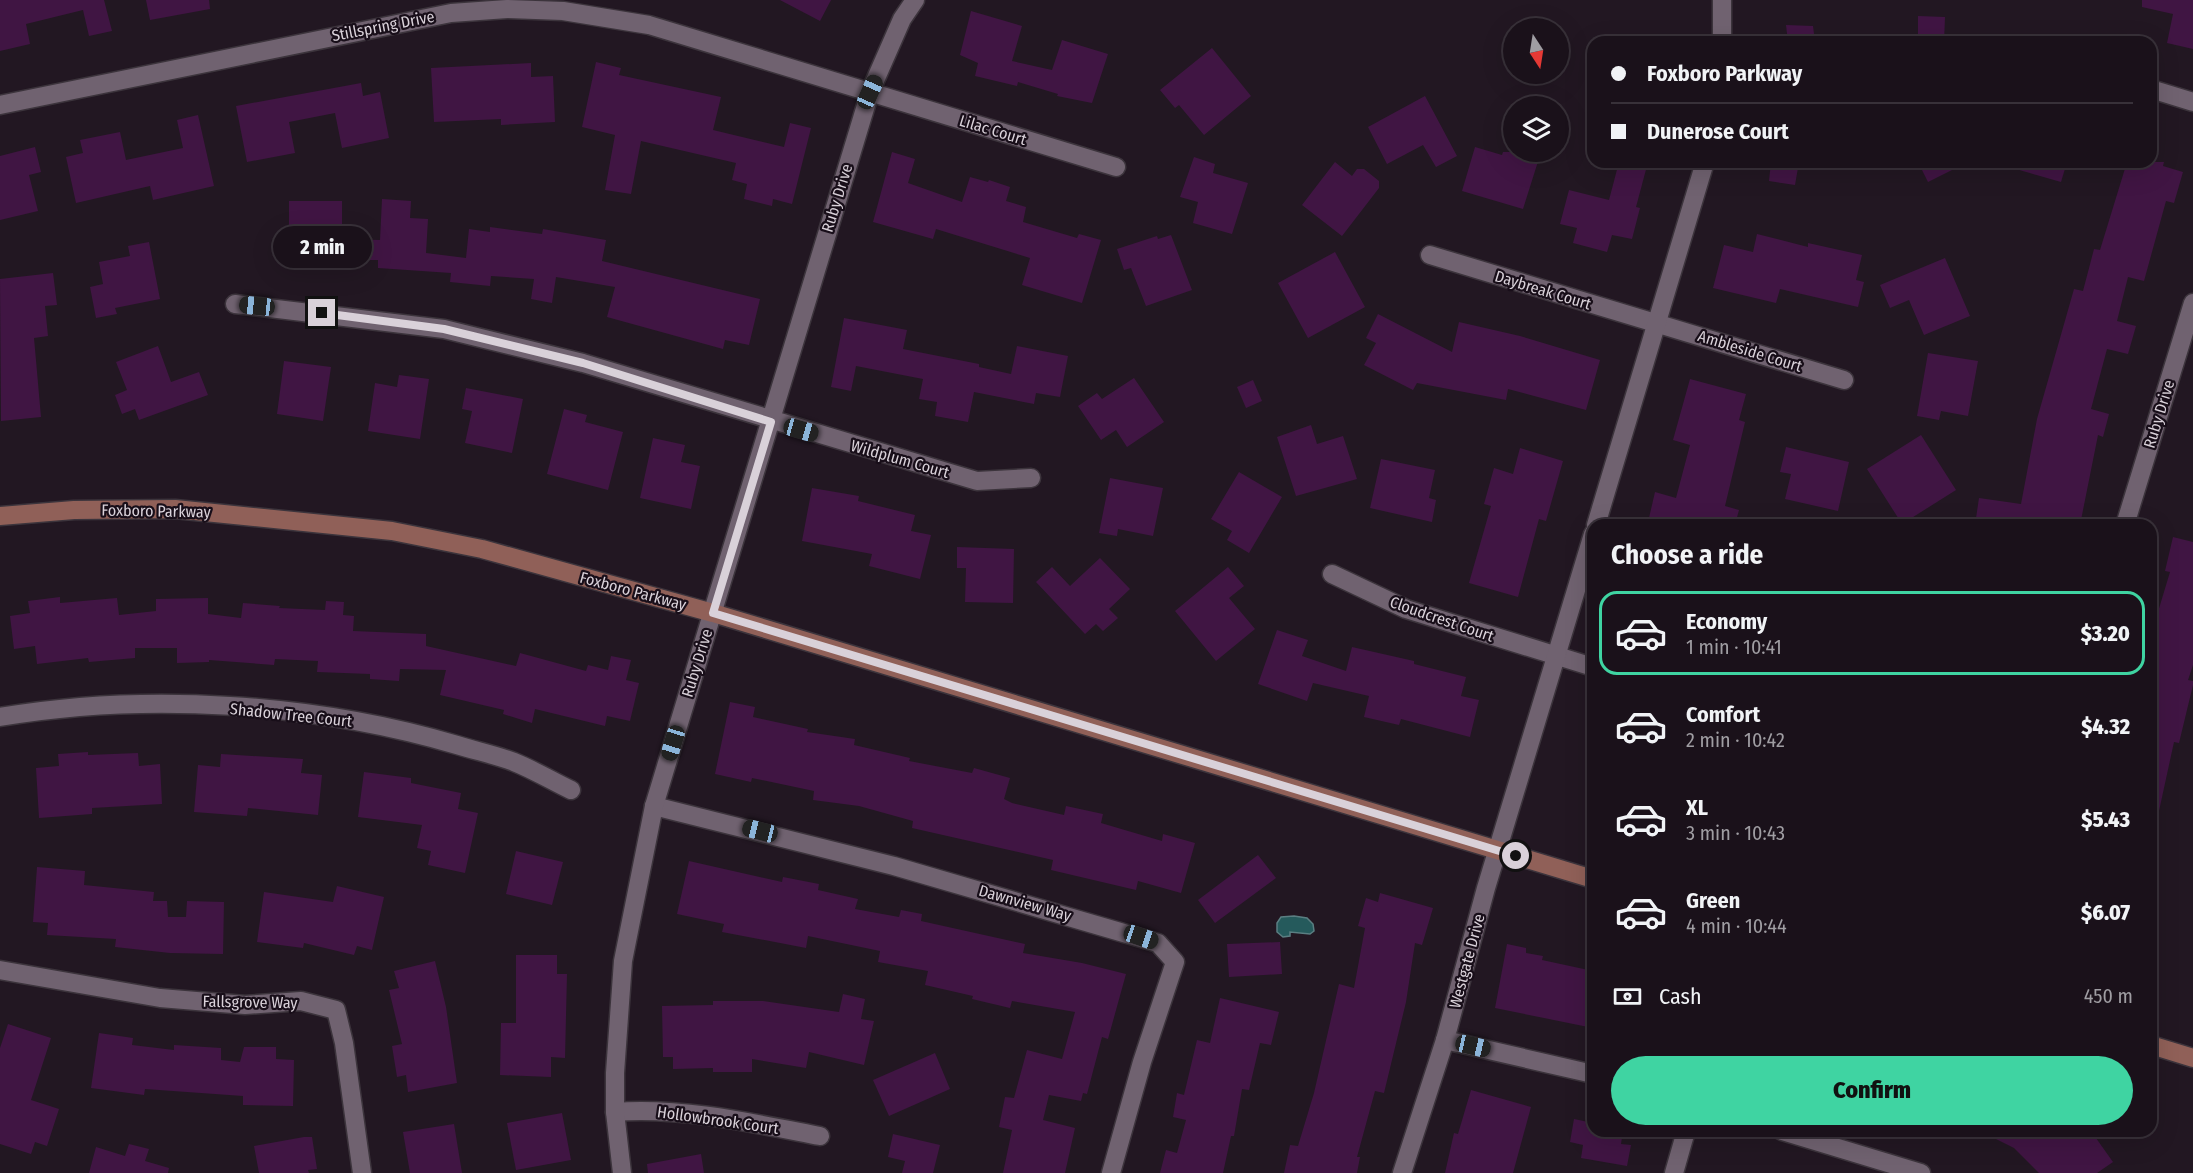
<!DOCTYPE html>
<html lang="en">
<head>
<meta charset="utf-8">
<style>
	:root { --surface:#1a111a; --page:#271f27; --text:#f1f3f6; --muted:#9f9da2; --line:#383139; --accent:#3fd4a2 }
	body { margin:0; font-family:"Fira Sans Condensed",sans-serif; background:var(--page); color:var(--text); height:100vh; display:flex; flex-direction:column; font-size:22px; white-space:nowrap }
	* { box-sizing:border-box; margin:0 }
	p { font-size:20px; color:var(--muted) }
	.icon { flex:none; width:33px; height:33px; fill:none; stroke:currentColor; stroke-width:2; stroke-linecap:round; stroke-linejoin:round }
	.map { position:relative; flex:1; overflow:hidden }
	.details { position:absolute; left:1587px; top:519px; width:570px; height:618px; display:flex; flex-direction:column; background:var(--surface); border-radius:18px; box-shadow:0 6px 24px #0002,0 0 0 2px var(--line) }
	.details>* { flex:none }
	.top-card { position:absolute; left:1587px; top:36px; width:570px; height:132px; border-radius:18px; box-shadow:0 6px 24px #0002,0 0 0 2px var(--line); display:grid; align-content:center; height:132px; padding:0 24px; background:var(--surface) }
	.needle { width:39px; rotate:168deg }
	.fabs { position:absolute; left:1503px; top:18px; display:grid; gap:12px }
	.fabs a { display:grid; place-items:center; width:66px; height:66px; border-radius:50%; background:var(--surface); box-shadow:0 6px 24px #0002,0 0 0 2px var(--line); font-size:30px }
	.end { position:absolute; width:27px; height:27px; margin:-14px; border:8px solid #d9d1d9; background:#111; box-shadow:0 0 0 3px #111 }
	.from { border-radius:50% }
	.bubble { position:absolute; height:42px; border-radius:21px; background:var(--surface); box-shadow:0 6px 24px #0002,0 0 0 2px var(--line); font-size:20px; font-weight:800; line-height:42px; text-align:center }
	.car { position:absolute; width:18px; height:36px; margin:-18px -9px; border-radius:8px; box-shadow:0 0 4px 2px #0007; background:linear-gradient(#222 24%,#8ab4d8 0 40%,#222 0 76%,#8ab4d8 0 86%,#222 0) }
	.top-card b { display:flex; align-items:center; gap:21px; height:57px; font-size:22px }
	.top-card b+b { border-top:2px solid var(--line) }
	.top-card i { width:15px; height:15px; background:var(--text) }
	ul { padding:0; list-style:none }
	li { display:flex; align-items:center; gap:18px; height:84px; margin:0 12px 9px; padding:0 12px; border:3px solid transparent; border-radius:18px }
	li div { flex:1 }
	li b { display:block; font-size:22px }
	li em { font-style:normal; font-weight:800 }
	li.current { border-color:var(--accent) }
	li>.icon { width:54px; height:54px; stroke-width:1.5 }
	h2 { padding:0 24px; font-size:27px; line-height:72px }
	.pay { display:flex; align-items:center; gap:15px; height:66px; padding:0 24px; font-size:22px }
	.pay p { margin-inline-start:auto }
	.cta { display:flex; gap:12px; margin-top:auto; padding:12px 24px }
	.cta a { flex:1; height:69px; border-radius:36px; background:var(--accent); color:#111; font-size:24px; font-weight:800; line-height:69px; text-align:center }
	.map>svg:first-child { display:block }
	.water { fill:#255a5c; stroke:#5b7e82; stroke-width:1.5 }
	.building { fill:#401543 }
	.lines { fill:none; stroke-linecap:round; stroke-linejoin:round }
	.minor-casing { stroke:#3c343c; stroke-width:21 }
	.secondary-casing { stroke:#3c343c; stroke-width:21 }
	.minor { stroke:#706270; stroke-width:18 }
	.secondary { stroke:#906058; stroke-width:18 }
	.route { stroke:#d9d1d9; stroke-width:8 }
	.labels { text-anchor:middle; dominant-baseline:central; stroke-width:4.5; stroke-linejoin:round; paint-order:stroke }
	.street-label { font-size:16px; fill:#d9d1d9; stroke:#180e19 }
</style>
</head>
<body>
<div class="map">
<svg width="2193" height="1173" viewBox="0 0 2193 1173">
	<rect width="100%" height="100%" fill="#221722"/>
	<polygon class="water" points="1294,916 1307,918 1313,924 1314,931 1310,934 1290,932 1290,936 1283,937 1277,932 1277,923 1281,917"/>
	<g class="building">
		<polygon points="0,0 104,0 112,31 89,36 83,10 26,24 30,44 0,51"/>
		<polygon points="146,0 209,0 210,9 150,20"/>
		<polygon points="780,0 831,0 820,21"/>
		<polygon points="2142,0 2193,0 2193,49 2167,43 2173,14 2142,7"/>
		<polygon points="971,11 1022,26 1012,61 1052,70 1062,40 1108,54 1092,103 1057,96 1058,94 1018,82 1017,86 975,76 978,63 960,55"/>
		<polygon points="1918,16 1945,17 1944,42 1918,42"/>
		<polygon points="1786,25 1813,26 1815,42 1788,42"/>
		<polygon points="1212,48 1251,96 1204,135 1179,105 1175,108 1160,90"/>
		<polygon points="596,62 621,68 619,75 721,97 713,130 784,147 790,123 811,128 792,204 773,199 772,206 744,199 747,184 732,180 736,163 641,141 631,194 605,190 615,135 582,127"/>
		<polygon points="531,63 531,77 553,76 555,122 501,125 501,119 434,122 431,68"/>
		<polygon points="361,83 363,96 380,92 389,138 342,148 335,113 289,122 295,153 247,162 236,106"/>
		<polygon points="1425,96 1457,156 1436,167 1423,145 1387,164 1368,127"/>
		<polygon points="198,115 214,186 153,200 150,186 76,203 66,157 83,153 80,140 120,132 126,160 183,148 177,120"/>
		<polygon points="35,147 41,172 29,175 38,211 0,220 0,156"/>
		<polygon points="1475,147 1502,155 1503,152 1541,152 1523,209 1462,191"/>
		<polygon points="892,152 915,159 908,183 962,202 970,177 988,182 989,180 1010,187 1006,201 1026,207 1023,222 1077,238 1079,234 1101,240 1082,303 1022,285 1030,258 936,229 933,239 873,222"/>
		<polygon points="1194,157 1215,164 1213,173 1248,183 1232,234 1193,223 1198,202 1180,197"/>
		<polygon points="1335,162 1352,176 1357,169 1364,169 1379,181 1379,188 1342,236 1302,205"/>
		<polygon points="1619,162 1648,162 1636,207 1640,208 1632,239 1612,235 1607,252 1573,243 1577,228 1560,224 1569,190 1609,200"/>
		<polygon points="1771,162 1799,162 1795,185 1769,181"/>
		<polygon points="1918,162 1968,162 1928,182"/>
		<polygon points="2009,162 2067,162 2061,182 2009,167"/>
		<polygon points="2127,162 2164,162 2163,166 2183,172 2174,203 2166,201 2144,281 2128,277 2117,321 2136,326 2128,354 2107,349 2091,409 2109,414 2103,437 2098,435 2080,525 1975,525 1979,498 2021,504 2037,419 2074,289 2083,291 2094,249 2100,250"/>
		<polygon points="382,199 411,201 410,218 428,219 426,253 466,258 469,229 490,232 490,227 542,234 543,229 606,240 602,261 760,299 749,345 725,340 723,349 607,317 615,287 556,277 552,303 531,299 534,279 491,276 490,286 450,282 451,273 378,268 378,260 312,260 312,241 289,241 289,201 342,201 342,239 380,240"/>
		<polygon points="1757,234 1808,247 1808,243 1862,255 1856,280 1864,282 1858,307 1780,289 1776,303 1713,288 1724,245 1753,252"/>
		<polygon points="1171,235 1192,290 1146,306 1131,268 1124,270 1117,249 1157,236 1158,239"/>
		<polygon points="149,242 160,299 115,308 117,314 96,318 90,287 103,284 99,262 130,256 128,246"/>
		<polygon points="1335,252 1365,307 1308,338 1278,283"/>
		<polygon points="1945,258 1970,316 1924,335 1909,300 1890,308 1880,285"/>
		<polygon points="53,273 57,305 45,306 48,336 34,338 41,417 1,421 0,279"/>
		<polygon points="1378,314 1452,352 1459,322 1520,336 1600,360 1586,410 1508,389 1506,400 1417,383 1413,390 1364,365 1376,343 1366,338"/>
		<polygon points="844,318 907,330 903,349 979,364 979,367 1011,374 1017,346 1068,356 1060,397 1036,393 1034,404 974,392 968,422 935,416 937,402 919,399 923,379 856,366 851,391 831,387"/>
		<polygon points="158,346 171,382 199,372 208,395 139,420 135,409 122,414 115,395 127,390 116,362"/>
		<polygon points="1928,353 1978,361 1968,416 1941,411 1939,420 1917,416"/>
		<polygon points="284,361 331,367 323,421 277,414"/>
		<polygon points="399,375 429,379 420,439 368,431 375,383 397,387"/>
		<polygon points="1134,378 1164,422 1127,447 1116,430 1101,440 1078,406 1097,393 1102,399"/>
		<polygon points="1690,379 1746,394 1739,420 1745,422 1725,506 1739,510 1735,525 1676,525 1649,518 1655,492 1676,498 1690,445 1673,440"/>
		<polygon points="1253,380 1262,401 1246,408 1237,387"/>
		<polygon points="466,388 523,399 512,453 465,443 472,411 462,409"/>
		<polygon points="564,409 587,415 585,422 623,432 608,490 547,474"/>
		<polygon points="1311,425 1317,444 1343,436 1357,479 1296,496 1277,437"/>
		<polygon points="1921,435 1956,490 1902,524 1867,469"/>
		<polygon points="653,438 685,445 681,462 700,466 691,509 640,498"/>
		<polygon points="1786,447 1849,462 1838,511 1785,499 1791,474 1780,472"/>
		<polygon points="1520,448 1563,461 1546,521 1539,519 1518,597 1469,583 1491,506 1484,504 1494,468 1513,474"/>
		<polygon points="1381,459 1435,470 1429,498 1436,500 1432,522 1370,508"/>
		<polygon points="1239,472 1282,497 1249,553 1227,540 1232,531 1211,519"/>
		<polygon points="1110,478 1163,488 1153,536 1118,529 1117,536 1099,533"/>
		<polygon points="812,488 859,496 858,501 915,515 911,531 931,535 920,579 869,566 872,554 802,541"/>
		<polygon points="2173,537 2193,542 2193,665 2188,680 2193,681 2193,685 2179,743 2174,742 2159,811 2151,811 2151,635 2170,572 2165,571"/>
		<polygon points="957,547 1014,549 1013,603 965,602 966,568 957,568"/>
		<polygon points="1100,558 1130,589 1109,609 1118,618 1103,631 1096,624 1085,634 1036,582 1052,567 1070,586"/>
		<polygon points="1228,567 1244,586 1229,598 1255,629 1216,661 1175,611"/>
		<polygon points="60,597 60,603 117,598 119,615 156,611 156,599 208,598 208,614 241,618 243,603 280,606 279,608 325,610 326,601 344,602 343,615 354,616 353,631 426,634 426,646 516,666 520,653 586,671 588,665 608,670 611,656 631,660 626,680 639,683 630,721 607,716 605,726 535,709 532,723 503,714 504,710 440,695 446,670 400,669 399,681 370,679 370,674 317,672 318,661 275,659 274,665 209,660 209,662 177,663 177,648 135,648 135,658 89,662 88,658 37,664 35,646 14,649 10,616 30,613 28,601"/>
		<polygon points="1277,630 1308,640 1302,656 1346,671 1352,647 1414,661 1414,664 1466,677 1461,696 1479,700 1470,737 1401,719 1399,725 1364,717 1369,696 1313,683 1307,701 1258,684"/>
		<polygon points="730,702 755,707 753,717 808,729 807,732 855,739 854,745 910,758 909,761 972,773 974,768 1010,778 1004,799 1012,803 1064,815 1066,806 1103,814 1101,823 1162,841 1163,834 1195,843 1181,893 1138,881 1136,890 1051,870 1053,860 912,828 913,821 859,806 813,800 814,791 752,778 751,782 715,774"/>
		<polygon points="88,752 88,755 138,753 139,766 160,764 162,804 92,808 92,814 39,818 36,768 59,766 58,754"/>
		<polygon points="221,754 303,759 301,773 322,775 318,815 248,808 247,816 194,812 198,765 220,767"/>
		<polygon points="364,772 411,778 411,783 461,793 458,809 478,813 465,873 428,865 431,851 417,848 422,825 358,817"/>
		<polygon points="516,851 563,862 552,905 506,894"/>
		<polygon points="1258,855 1276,878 1215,923 1198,900"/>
		<polygon points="689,861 782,882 783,877 819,884 818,890 858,899 855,909 899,917 901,910 922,914 921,921 1025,944 1023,953 1082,963 1126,974 1108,1039 1102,1037 1087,1094 1083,1093 1081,1101 1049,1095 1043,1120 1075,1128 1065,1173 1003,1173 1012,1130 999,1127 1005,1097 1014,1098 1027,1050 1062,1059 1075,1012 1012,1001 1010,1008 972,999 973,996 925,985 928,971 878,962 880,951 808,936 806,948 722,932 724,924 677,914"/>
		<polygon points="37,867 85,871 84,885 154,892 153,901 167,901 168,917 186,917 187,901 224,902 223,954 170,953 115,947 116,939 47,935 48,923 33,922"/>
		<polygon points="337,886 384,897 372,950 357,946 354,955 304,943 303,948 257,942 264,892 333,902"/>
		<polygon points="1380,893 1433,908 1422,945 1415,943 1406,1002 1384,1093 1375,1091 1357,1157 1360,1157 1357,1173 1284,1173 1290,1145 1298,1146 1314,1093 1339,984 1354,988 1365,928 1358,926 1366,898 1378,902"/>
		<polygon points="1280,942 1282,974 1229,977 1227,944"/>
		<polygon points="1507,944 1526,948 1526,953 1543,956 1542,960 1593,971 1593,1028 1495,1008"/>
		<polygon points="516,955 557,955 557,974 567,974 565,1058 551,1057 551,1077 500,1075 501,1023 516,1023"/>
		<polygon points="435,961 446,1007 457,1083 408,1092 406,1075 397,1077 392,1046 402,1044 389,990 399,988 394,971"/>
		<polygon points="843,994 865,999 861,1019 874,1021 864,1065 809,1052 806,1068 752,1059 752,1072 713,1072 713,1068 673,1069 673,1057 663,1057 662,1006 713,1005 713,1001 763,1001 839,1012"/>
		<polygon points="1220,998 1279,1012 1271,1045 1260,1043 1249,1090 1242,1089 1234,1136 1231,1136 1223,1173 1160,1173 1166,1150 1177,1153 1186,1120 1173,1117 1177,1093 1184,1095 1197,1040 1210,1043"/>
		<polygon points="8,1024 51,1038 31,1100 59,1109 47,1146 35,1142 31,1154 0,1144 0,1048"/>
		<polygon points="99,1033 133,1038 132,1045 174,1050 174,1045 221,1048 221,1060 240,1062 244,1047 276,1047 276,1059 294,1060 293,1106 243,1105 243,1096 145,1089 144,1095 91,1088"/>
		<polygon points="935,1053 950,1089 889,1116 873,1080"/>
		<polygon points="1471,1090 1531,1107 1513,1173 1445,1173 1454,1133 1458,1134"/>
		<polygon points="562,1113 571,1160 516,1170 507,1123"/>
		<polygon points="1574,1119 1593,1123 1593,1131 1623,1131 1621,1144 1631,1145 1627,1166 1581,1158 1583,1145 1570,1142"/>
		<polygon points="454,1124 462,1173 410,1173 403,1132"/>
		<polygon points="1980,1131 2091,1131 2113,1162 2097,1173 2039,1173 2014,1148"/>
		<polygon points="893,1134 940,1145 933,1173 902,1173 905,1161 888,1157"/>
		<polygon points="304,1137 312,1137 317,1169 308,1170 309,1173 259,1173 254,1146"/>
		<polygon points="129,1144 149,1149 145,1161 169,1168 168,1173 89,1173 96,1147 125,1156"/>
		<polygon points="701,1154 704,1173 648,1173 647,1164"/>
	</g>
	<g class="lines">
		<defs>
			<g id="minor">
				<polyline points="1722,42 1722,0"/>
				<polyline points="2151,89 2193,102"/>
				<polyline points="0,105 451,13 507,9 563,11 649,25 1116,167"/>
				<polyline points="1430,255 1844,380"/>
				<polyline points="235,304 444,329 583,363 977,481 1031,478"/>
				<polyline points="1596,525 1705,162"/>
				<polyline points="2125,525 2193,303"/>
				<polyline points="1332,574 1406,609 1593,667"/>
				<path d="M0,717C146,692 315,703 457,745C476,751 496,755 514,762C534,770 552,781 571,790"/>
				<polyline points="654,806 894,866 1158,943 1175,962 1142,1062 1111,1173"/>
				<polyline points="0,970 160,998 245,1005 301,1001 336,1010 344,1043 362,1173"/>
				<polyline points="1445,1040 1593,1074"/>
				<path d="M615,1112C683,1107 753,1123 820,1136"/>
				<polyline points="1782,1131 1921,1173"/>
				<polyline points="622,1173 615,1112 615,1073 623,961 654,806 870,92 902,19 915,0"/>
				<polyline points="1402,1173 1445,1040 1486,888 1593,534"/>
				<polyline points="1674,1173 1686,1131"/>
			</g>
			<g id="secondary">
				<polyline points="0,516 74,510 175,509 392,531 482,549 713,613 1593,879"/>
				<polyline points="2151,1045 2193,1058"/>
			</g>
		</defs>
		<use href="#minor" class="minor-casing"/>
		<use href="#secondary" class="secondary-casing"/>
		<use href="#minor" class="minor"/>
		<use href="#secondary" class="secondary"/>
	</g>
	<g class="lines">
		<polyline class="route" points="322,313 444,329 583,363 771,422 713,613 1516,856"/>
	</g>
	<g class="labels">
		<g class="street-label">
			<text transform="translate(383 26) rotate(-11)">Stillspring Drive</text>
			<text transform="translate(993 130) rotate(17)">Lilac Court</text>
			<text transform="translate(837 198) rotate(-73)">Ruby Drive</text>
			<text transform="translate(1543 290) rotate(17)">Daybreak Court</text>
			<text transform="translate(1750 351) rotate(17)">Ambleside Court</text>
			<text transform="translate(2159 414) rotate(-73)">Ruby Drive</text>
			<text transform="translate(900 459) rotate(16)">Wildplum Court</text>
			<text transform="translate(156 511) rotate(1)">Foxboro Parkway</text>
			<text transform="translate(633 591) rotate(15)">Foxboro Parkway</text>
			<text transform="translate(1442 619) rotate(19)">Cloudcrest Court</text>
			<text transform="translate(697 663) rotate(-73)">Ruby Drive</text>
			<text transform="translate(291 715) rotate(6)">Shadow Tree Court</text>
			<text transform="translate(1025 903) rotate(16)">Dawnview Way</text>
			<text transform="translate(1467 961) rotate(-75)">Westgate Drive</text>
			<text transform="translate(250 1002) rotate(1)">Fallsgrove Way</text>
			<text transform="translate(718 1120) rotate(8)">Hollowbrook Court</text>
		</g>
	</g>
</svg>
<div class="fabs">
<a><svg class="needle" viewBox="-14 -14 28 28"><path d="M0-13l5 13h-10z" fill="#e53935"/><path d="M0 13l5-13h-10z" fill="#9f9da2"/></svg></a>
<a><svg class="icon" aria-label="layers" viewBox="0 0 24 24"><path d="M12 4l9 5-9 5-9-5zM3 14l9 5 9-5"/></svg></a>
</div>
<i class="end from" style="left:1516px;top:856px"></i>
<i class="end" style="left:322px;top:313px"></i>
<div class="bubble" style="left:273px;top:226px;width:99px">2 min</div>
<i class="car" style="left:870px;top:92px;rotate:24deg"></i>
<i class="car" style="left:257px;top:306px;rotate:276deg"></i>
<i class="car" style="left:801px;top:430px;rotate:106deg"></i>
<i class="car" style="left:673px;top:743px;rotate:197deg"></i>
<i class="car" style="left:760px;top:831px;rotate:284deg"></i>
<i class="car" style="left:1141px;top:937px;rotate:109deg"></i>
<i class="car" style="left:1473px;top:1046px;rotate:103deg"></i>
<div class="top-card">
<b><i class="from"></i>Foxboro Parkway</b>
<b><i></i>Dunerose Court</b>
</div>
<section class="details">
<h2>Choose a ride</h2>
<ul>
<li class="current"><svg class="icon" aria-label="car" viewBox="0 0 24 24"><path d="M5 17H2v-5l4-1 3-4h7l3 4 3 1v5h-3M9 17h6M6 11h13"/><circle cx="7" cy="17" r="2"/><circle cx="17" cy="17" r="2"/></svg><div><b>Economy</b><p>1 min · 10:41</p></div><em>$3.20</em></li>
<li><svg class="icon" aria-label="car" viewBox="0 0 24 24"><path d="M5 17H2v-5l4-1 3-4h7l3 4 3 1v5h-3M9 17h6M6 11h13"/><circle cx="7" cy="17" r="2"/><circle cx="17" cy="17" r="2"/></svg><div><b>Comfort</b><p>2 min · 10:42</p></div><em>$4.32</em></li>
<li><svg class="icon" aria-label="car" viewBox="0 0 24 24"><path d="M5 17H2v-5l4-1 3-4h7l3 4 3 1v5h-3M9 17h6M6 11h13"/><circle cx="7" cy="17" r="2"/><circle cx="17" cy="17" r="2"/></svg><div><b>XL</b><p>3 min · 10:43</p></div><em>$5.43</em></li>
<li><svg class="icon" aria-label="car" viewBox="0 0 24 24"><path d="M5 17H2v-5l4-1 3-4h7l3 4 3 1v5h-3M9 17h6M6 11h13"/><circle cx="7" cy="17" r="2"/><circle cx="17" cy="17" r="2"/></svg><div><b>Green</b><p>4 min · 10:44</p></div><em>$6.07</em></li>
</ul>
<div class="pay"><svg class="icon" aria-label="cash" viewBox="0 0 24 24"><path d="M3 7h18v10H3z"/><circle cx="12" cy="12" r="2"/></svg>Cash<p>450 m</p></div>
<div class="cta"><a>Confirm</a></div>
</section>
</div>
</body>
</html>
